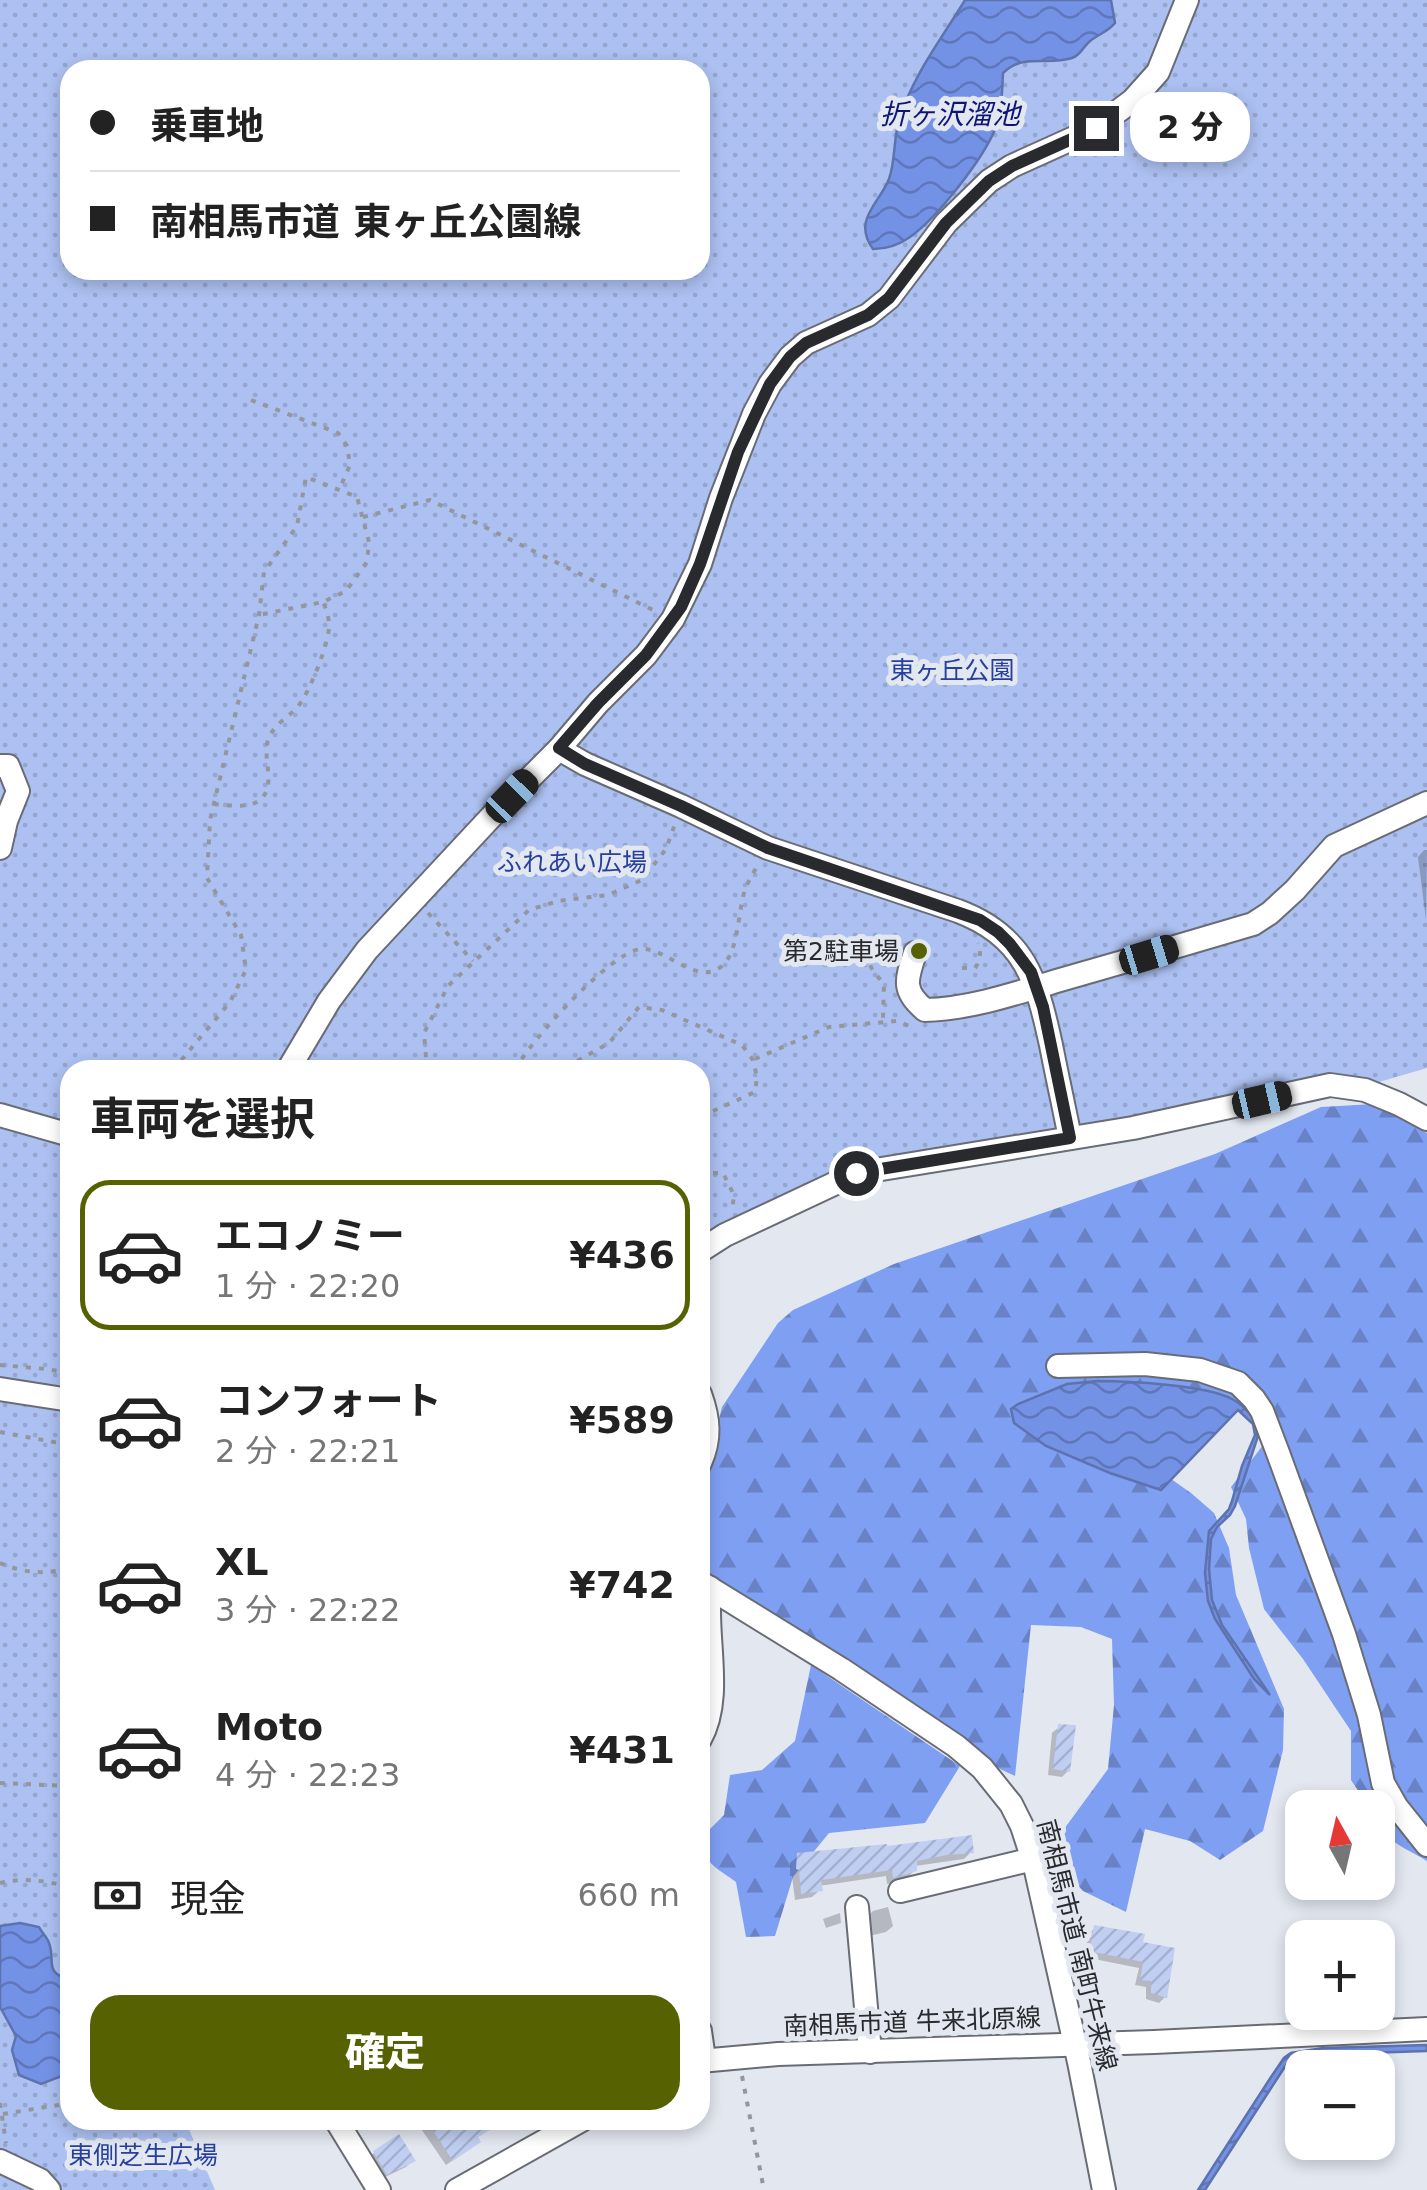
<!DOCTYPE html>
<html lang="ja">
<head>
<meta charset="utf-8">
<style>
	:root { --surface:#fff; --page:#f6f6f6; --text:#222; --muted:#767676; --line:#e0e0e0; --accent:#566201 }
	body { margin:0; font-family:"DejaVu Sans","Noto Sans JP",sans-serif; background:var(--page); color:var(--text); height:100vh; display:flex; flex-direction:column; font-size:38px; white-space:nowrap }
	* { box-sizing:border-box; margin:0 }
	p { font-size:32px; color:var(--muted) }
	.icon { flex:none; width:55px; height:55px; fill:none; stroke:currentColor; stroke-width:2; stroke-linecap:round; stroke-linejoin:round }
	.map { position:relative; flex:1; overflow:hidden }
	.drawer { position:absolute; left:60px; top:1060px; width:650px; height:1070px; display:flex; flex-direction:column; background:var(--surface); border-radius:30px; box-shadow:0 5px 15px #0003 }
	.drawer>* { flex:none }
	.top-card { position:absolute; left:60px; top:60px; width:650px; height:220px; border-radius:30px; box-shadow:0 5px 15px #0003; display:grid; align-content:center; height:220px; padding:0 30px; background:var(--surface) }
	.needle { width:65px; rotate:352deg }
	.fabs { position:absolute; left:1285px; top:1790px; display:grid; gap:20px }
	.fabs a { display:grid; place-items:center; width:110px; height:110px; border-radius:20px; background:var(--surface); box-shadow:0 5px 15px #0003; font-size:50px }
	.end { position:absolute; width:45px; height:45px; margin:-22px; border:12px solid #282a2d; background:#fff; box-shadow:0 0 0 5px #fff }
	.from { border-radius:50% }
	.bubble { position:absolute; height:70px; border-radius:30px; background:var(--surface); box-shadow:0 5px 15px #0003; font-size:32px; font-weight:800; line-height:70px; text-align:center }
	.car { position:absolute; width:30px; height:60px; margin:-30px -15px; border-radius:12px; box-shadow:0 0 8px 2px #0007; background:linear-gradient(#222 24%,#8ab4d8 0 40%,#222 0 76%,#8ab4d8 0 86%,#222 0) }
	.top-card b { display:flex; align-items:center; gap:35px; height:95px; font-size:38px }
	.top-card b+b { border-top:2px solid var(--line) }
	.top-card i { width:25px; height:25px; background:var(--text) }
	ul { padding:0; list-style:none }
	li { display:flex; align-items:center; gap:30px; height:150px; margin:0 20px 15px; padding:0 10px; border:5px solid transparent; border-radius:30px }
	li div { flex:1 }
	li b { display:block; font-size:38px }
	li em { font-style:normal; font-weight:800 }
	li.current { border-color:var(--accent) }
	li>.icon { width:90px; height:90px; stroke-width:1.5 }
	h2 { padding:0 30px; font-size:45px; line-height:120px }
	.pay { display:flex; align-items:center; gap:25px; height:110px; padding:0 30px; font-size:38px }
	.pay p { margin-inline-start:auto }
	.cta { display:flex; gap:20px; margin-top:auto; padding:20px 30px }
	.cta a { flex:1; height:115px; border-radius:30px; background:var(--accent); color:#fff; font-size:40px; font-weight:800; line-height:115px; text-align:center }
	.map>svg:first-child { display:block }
	.forest { fill:url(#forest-firs) }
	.park { fill:url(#park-dots); fill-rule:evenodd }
	.water { fill:url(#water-waves); stroke:#5d73ae; stroke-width:2.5 }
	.shadow { fill:#0003 }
	.building { fill:url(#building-hatch) }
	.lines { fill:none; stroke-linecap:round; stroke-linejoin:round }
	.minor-casing { stroke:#696c74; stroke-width:26 }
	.path { stroke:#93969c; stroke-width:4; stroke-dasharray:5 8; stroke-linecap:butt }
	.minor { stroke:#fff; stroke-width:22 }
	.route { stroke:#282a2d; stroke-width:12 }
	.poi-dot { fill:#566201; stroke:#e3e7f0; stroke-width:4 }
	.labels { text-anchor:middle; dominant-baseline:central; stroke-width:10; stroke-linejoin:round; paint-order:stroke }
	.park-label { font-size:25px; fill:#2740a0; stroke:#e3e7f0 }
	.poi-label { font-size:25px; fill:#282a2d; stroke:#e3e7f0; text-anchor:end }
	.street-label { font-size:25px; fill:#282a2d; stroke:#e3e7f0 }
	.water-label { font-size:28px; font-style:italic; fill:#0d1676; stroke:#e3e7f0 }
</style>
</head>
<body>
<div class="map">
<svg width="1427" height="2190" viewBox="0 0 1427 2190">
	<defs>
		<pattern id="forest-firs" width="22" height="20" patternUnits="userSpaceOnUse" patternTransform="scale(2.5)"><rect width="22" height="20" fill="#7f9ff3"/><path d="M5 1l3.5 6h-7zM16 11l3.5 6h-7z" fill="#6882c5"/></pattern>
		<pattern id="park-dots" width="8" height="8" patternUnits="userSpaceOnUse" patternTransform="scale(2.5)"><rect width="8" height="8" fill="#acc0f1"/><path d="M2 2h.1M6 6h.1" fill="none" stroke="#94a5cf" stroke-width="1.8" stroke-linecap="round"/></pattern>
		<pattern id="water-waves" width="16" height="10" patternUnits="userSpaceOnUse" patternTransform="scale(2.5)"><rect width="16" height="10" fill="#7492e5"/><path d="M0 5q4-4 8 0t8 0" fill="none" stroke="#5f77ba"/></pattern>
		<pattern id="building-hatch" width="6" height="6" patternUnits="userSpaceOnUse" patternTransform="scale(2.5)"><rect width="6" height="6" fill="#c0cef1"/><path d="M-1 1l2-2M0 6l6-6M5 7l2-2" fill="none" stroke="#a5b1cf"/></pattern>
	</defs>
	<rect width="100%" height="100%" fill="#e3e7f0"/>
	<g class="forest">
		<path d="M1374,1104L1427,1133V1861C1403,1846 1378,1841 1378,1808L1369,1807L1351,1780V1731L1303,1659L1264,1609L1249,1548L1246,1519L1231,1487L1279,1424L1219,1404L1154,1467L1191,1493L1214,1513L1229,1548L1236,1595L1284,1709L1283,1750L1263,1831L1220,1860L1190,1841L1145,1829L1126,1912L1083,1891L1058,1864L1056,1840L1108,1769L1114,1705L1112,1639L1081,1627L1031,1625L1015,1776L1000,1769L978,1752L700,1577V1458L711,1450L722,1407L778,1323L793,1310L894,1264L1215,1154L1321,1107Z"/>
		<path d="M811,1665L960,1766L925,1823L829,1833L793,1877L775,1936L746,1937L736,1882C720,1870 700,1861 700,1839L724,1815L730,1775L762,1770L795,1741Z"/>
	</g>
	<g class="park">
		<path d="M0,0H1427V1068L1321,1099L1070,1151L877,1178L734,1241L700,1259V1070H70V1388L0,1378ZM70,70H700V270H70Z"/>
		<polygon points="0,1401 70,1410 70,2120 185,2120 215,2190 0,2190"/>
	</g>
	<g class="water">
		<path d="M965,0H1111L1115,23C1108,32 1098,34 1089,42C1082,48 1081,55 1072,58C1047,66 1023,53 1003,73C1002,91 1002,110 996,127C984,158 937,218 910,237C899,245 887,249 873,249C852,220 879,204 889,179C896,159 893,137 900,117C914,74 942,38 965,0Z"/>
		<path d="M1097,1381C1127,1381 1206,1385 1232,1399C1245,1406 1259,1421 1258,1436L1235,1506L1230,1515L1217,1527L1211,1539L1209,1569L1212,1600L1222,1625L1270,1695L1254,1679L1215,1619L1208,1601L1205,1573L1209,1531L1229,1509L1232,1501L1242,1466L1255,1435L1253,1424L1238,1410L1161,1490L1110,1473L1046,1446L1014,1423L1011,1409L1018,1404L1067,1384Z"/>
		<path d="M20,1923L39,1927C42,1933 47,1937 49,1943C56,1962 43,1972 70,1980V2073L41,2084L19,2075L12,2050L16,2036L0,2007V1926Z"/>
		<polygon points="1427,2045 1427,2051 1304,2055 1294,2058 1286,2065 1205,2190 1198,2190 1271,2077 1284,2058 1291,2053 1323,2048"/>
	</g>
	<g class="shadow">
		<polygon points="1424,850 1427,850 1426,920 1418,857"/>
		<polygon points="1059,1727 1068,1771 1062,1777 1048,1775 1052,1733"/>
		<polygon points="971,1852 964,1859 915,1866 915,1870 907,1878 887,1884 886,1876 819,1886 820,1890 812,1897 795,1900 792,1876 790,1876 790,1863 798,1856"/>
		<polygon points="888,1907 893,1926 886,1932 869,1936 867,1917 873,1911"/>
		<polygon points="840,1913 841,1923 826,1928 823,1919"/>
		<polygon points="1095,1928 1140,1944 1165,1997 1159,2003 1146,1999 1146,1987 1135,1985 1139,1968 1084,1957 1088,1934"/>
		<polygon points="415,2120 505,2120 476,2138 472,2147 446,2165"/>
		<polygon points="374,2153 412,2161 406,2167 381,2179 368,2159"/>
	</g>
	<g class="building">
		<polygon points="1058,1724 1076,1725 1070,1772 1053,1769"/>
		<polygon points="972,1835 974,1853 947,1855 917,1861 917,1871 893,1878 892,1870 821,1880 823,1891 801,1894 799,1870 796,1869 797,1853 887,1844 887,1846"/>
		<polygon points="1094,1925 1145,1934 1143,1942 1175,1948 1167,1998 1151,1993 1151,1981 1140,1980 1143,1962 1089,1951"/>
		<polygon points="426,2120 507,2120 478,2137 481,2142 453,2161"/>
		<polygon points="399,2134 416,2161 387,2175 373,2151"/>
	</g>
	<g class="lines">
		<defs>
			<g id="minor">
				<path d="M559,749L585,764L681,806L768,848L958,911C1025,936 1037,981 1051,1045C1057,1076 1064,1107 1070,1138"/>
				<polyline points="0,766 8,766 18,791 6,821 0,848"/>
				<path d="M915,953C906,980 902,991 925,1010C970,1009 1017,993 1060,980C1124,962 1189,943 1253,924L1270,913L1295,890L1334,846L1427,803"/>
				<polyline points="288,1070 329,1001 367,950 491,817 559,749 598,703 646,655 673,619 700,564 721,498 754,414 770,384 790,357 806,343 868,315 889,298 946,223 989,181 1012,166 1096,128 1133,100 1158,72 1187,0"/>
				<polyline points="0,1115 70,1135"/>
				<polyline points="700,1251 725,1235 857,1173 1133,1128 1330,1085 1365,1090 1399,1104 1427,1119"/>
				<polyline points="1058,1366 1145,1364 1200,1370 1238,1383 1254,1399 1262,1411 1278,1453 1344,1634 1369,1715 1383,1783 1396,1806 1427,1845"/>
				<polyline points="0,1389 70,1400"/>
				<path d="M700,1394C709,1419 711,1438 700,1463"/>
				<polyline points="700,1582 841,1669 956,1746 982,1768 1011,1804 1022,1826 1035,1866 1079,2062 1104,2190"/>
				<path d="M700,1739C724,1697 704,1635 710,1588"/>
				<polyline points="900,1891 1033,1859"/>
				<polyline points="857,1907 870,2052"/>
				<polyline points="700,2031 704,2059"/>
				<polyline points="700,2061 778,2054 1154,2042 1427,2029"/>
				<polyline points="336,2120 379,2190"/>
				<polyline points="0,2161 40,2180 49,2190"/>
				<polyline points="457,2190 582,2120"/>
			</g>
		</defs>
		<use href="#minor" class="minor-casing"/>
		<g class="path">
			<polyline points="251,400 338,433 347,446 350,465 339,490"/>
			<polyline points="363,517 430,500 655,611"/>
			<path d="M214,804C228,805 248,809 260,800C277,785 262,759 268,740C274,723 289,718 299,705C309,693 330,641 329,625C329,617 326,609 323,602"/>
			<polyline points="428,913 473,961"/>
			<path d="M875,940C867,966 867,964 884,984L883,1019"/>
			<path d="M962,968H975C981,960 981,952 978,943"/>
			<polyline points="755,1059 829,1027 897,1021 912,1027"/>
			<polyline points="173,1070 230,1002 246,970 241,935 207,878 210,820 259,615 264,572 297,526 306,477 357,497 369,542 367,562 346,591 323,602 259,615"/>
			<polyline points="427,1070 424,1033 448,986 529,910 558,901 608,895 642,880 666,849 675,824"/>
			<path d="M515,1070C529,1042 610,953 640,949C666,946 699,990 724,964C739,948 738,910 745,890C748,881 754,872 759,863"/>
			<polyline points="553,1070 581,1059 609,1043 639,1007 662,1010 742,1045 753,1060 757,1077 755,1092 700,1117"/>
			<polyline points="700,1173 723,1173 734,1195 732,1212"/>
			<polyline points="0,1365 46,1369 70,1373"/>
			<polyline points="0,1432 70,1445"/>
			<path d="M0,1563C24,1573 45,1575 70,1568"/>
			<polyline points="0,1783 70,1786"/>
			<path d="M0,1883C25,1877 45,1881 70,1887"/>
			<polyline points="742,2076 764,2190"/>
			<polyline points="0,2103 6,2143"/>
			<polyline points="3,2114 59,2105 70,2101"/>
		</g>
		<use href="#minor" class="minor"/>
	</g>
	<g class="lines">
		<polyline class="route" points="856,1173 1070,1138 1043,1007 1031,972 1010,944 998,932 980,920 768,848 681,806 585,764 559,748 598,703 646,655 681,607 700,564 738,452 770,384 790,357 806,343 868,315 889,298 946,223 989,181 1012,166 1096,128"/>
	</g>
	<circle class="poi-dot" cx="919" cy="951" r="10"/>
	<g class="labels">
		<g class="park-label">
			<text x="952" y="670">東ヶ丘公園</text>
			<text x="572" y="862">ふれあい広場</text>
			<text x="143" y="2155">東側芝生広場</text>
		</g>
		<g class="poi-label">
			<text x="899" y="951">第2駐車場</text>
		</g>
		<g class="street-label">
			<text transform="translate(1077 1945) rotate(76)">南相馬市道 南町牛来線</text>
			<text transform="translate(912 2022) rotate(-2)">南相馬市道 牛来北原線</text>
		</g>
		<g class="water-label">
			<text x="950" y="114">折ヶ沢溜池</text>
		</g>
	</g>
</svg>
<div class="fabs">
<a><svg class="needle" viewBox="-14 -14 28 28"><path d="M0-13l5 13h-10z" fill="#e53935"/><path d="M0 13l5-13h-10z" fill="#767676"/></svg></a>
<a>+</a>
<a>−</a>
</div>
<i class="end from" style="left:856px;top:1173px"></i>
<i class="end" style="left:1096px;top:128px"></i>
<div class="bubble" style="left:1130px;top:92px;width:120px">2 分</div>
<i class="car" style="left:512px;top:796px;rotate:44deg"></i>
<i class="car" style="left:1149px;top:955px;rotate:73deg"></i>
<i class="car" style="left:1262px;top:1100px;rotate:77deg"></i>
<div class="top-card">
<b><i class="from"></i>乗車地</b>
<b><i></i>南相馬市道 東ヶ丘公園線</b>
</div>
<section class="drawer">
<h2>車両を選択</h2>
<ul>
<li class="current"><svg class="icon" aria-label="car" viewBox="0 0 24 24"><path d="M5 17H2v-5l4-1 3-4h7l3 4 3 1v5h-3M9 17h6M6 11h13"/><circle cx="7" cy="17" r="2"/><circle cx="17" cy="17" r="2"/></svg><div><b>エコノミー</b><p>1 分 · 22:20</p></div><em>¥436</em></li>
<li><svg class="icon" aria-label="car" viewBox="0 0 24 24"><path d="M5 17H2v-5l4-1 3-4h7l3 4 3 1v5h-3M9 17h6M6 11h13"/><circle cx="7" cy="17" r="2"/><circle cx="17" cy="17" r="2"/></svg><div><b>コンフォート</b><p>2 分 · 22:21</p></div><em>¥589</em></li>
<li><svg class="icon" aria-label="car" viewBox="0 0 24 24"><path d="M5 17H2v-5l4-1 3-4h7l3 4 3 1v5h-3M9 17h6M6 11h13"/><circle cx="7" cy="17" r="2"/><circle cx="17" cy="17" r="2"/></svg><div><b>XL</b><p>3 分 · 22:22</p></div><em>¥742</em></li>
<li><svg class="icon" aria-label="car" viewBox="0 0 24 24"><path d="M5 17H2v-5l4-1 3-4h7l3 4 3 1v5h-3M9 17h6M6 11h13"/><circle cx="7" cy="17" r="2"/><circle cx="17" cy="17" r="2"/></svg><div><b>Moto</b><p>4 分 · 22:23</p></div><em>¥431</em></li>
</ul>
<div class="pay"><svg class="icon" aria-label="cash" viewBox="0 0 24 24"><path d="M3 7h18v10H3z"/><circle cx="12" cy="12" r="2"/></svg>現金<p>660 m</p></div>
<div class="cta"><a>確定</a></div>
</section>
</div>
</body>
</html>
